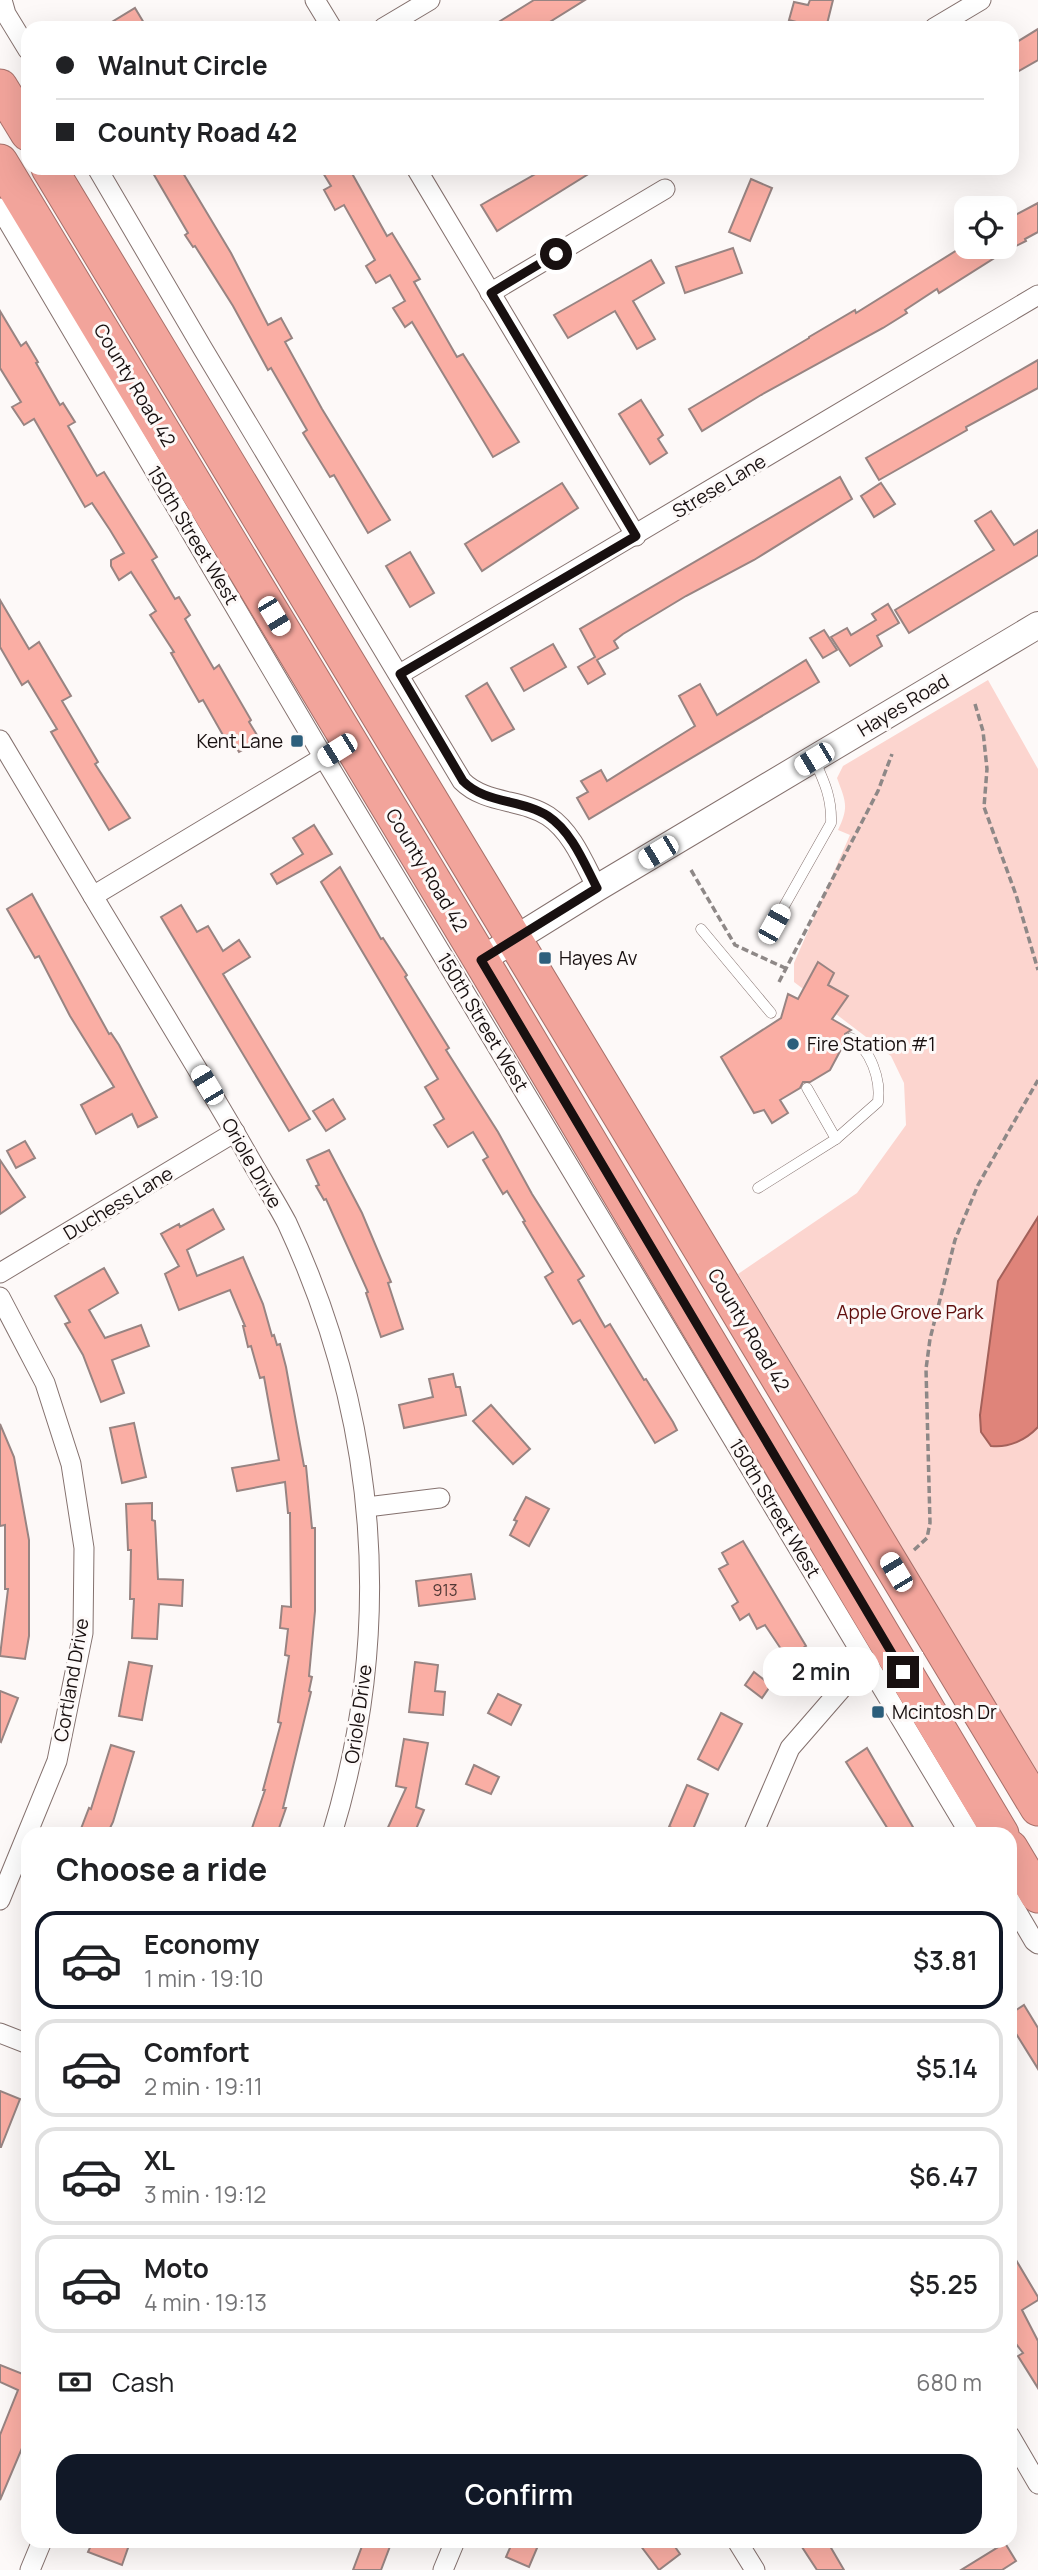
<!DOCTYPE html>
<html lang="en">
<head>
<meta charset="utf-8">
<style>
	:root { --surface:#fff; --page:#f6f6f6; --text:#202124; --muted:#757577; --line:#e0e0e0; --accent:#111827 }
	body { margin:0; font-family:Manrope,sans-serif; background:var(--page); color:var(--text); height:100vh; display:flex; flex-direction:column; font-size:26px; white-space:nowrap }
	* { box-sizing:border-box; margin:0 }
	p { font-size:23px; color:var(--muted) }
	.icon { flex:none; width:38px; height:38px; fill:none; stroke:currentColor; stroke-width:2; stroke-linecap:round; stroke-linejoin:round }
	.map { position:relative; flex:1; overflow:hidden }
	.panel { position:absolute; left:21px; top:1827px; width:996px; height:721px; display:flex; flex-direction:column; background:var(--surface); border-radius:21px; box-shadow:0 7px 28px #0002 }
	.panel>* { flex:none }
	.top-card { position:absolute; left:21px; top:21px; width:998px; height:154px; border-radius:21px; box-shadow:0 7px 28px #0002; display:grid; align-content:center; height:154px; padding:0 35px; background:var(--surface) }
	.buttons { position:absolute; left:954px; top:196px; display:grid; gap:14px }
	.buttons a { display:grid; place-items:center; width:63px; height:63px; border-radius:14px; background:var(--surface); box-shadow:0 7px 28px #0002; font-size:35px }
	.end { position:absolute; width:32px; height:32px; margin:-16px; border:9px solid #181010; background:#fff; box-shadow:0 0 0 4px #fff }
	.from { border-radius:50% }
	.bubble { position:absolute; height:49px; border-radius:21px; background:var(--surface); box-shadow:0 7px 28px #0002; font-size:23px; font-weight:600; line-height:49px; text-align:center }
	.car { position:absolute; width:21px; height:42px; margin:-21px -10px; border-radius:9px; box-shadow:0 0 5px 2px #0007; background:linear-gradient(#fff 24%,#345 0 40%,#fff 0 76%,#345 0 86%,#fff 0) }
	.top-card b { display:flex; align-items:center; gap:24px; height:66px; font-size:26px }
	.top-card b+b { border-top:2px solid var(--line) }
	.top-card i { width:18px; height:18px; background:var(--text) }
	ul { padding:0; list-style:none }
	li { display:flex; align-items:center; gap:21px; height:98px; margin:0 14px 10px; padding:0 21px; border:4px solid var(--line); border-radius:21px }
	li div { flex:1 }
	li b { display:block; font-size:26px }
	li em { font-style:normal; font-weight:600 }
	li.current { border-color:var(--accent) }
	li>.icon { width:63px; height:63px; stroke-width:1.5 }
	h2 { padding:0 35px; font-size:32px; line-height:84px }
	.pay { display:flex; align-items:center; gap:18px; height:77px; padding:0 35px; font-size:26px }
	.pay p { margin-inline-start:auto }
	.button { display:flex; gap:14px; margin-top:auto; padding:14px 35px }
	.button a { flex:1; height:80px; border-radius:21px; background:var(--accent); color:#fff; font-size:28px; font-weight:600; line-height:80px; text-align:center }
	.map>svg:first-child { display:block }
	.green { fill:#fcd5cf }
	.water { fill:#df847a; stroke:#a3615a; stroke-width:2 }
	.building { fill:#faaea4; stroke:#988482; stroke-width:2 }
	.lines { fill:none; stroke-linecap:round; stroke-linejoin:round }
	.lane-casing { stroke:#84716e; stroke-width:11 }
	.street-casing { stroke:#84716e; stroke-width:21 }
	.secondary-casing { stroke:#84716e; stroke-width:28 }
	.highway-casing { stroke:#a6706a; stroke-width:37 }
	.path { stroke:#8e8887; stroke-width:3.5; stroke-dasharray:7 3.5; stroke-linecap:butt }
	.lane { stroke:#fff; stroke-width:10 }
	.street { stroke:#fff; stroke-width:19 }
	.secondary { stroke:#fff; stroke-width:26 }
	.highway { stroke:#f2a49b; stroke-width:35 }
	.route { stroke:#181010; stroke-width:9 }
	.poi-dot { fill:#2d5f7c; stroke:#fdf9f8; stroke-width:2.5 }
	.labels { text-anchor:middle; dominant-baseline:central; stroke-width:6; stroke-linejoin:round; paint-order:stroke }
	.number-label { font-size:16px; fill:#503835 }
	.street-label { font-size:19px; fill:#181010; stroke:#fdf9f8 }
	.poi-label { font-size:19px; fill:#181010; stroke:#fdf9f8; text-anchor:start }
	.park-label { font-size:19px; fill:#600e0d; stroke:#fdf9f8 }
</style>
</head>
<body>
<div class="map">
<svg width="1038" height="2570" viewBox="0 0 1038 2570">
	<rect width="100%" height="100%" fill="#fdf9f8"/>
	<path class="green" d="M988,680L1038,769V1775L738,1274L857,1193L906,1125L904,1083L891,1056L794,982V963L850,835L838,830C849,807 846,802 837,778L843,766Z"/>
	<path class="water" d="M1038,1217V1427C1026,1440 1009,1448 991,1446L981,1432L980,1415L998,1281Z"/>
	<g class="building">
		<polygon points="534,0 585,0 540,28 489,28"/>
		<polygon points="810,0 833,0 826,28 799,28 800,23 789,20 794,2 808,5"/>
		<polygon points="135,8 147,28 102,28"/>
		<polygon points="1038,29 1038,60 1012,75 1012,45"/>
		<polygon points="150,168 180,168 231,253 268,325 281,318 292,338 285,342 322,409 390,520 368,533 334,475 330,477 303,433 307,430 271,368 268,370 233,306 195,246 193,247 185,235 188,233"/>
		<polygon points="320,168 349,168 387,236 392,233 420,279 414,282 457,357 463,354 519,442 493,457 412,322 405,327 393,308 405,301 390,275 376,283 366,266 375,260 344,205 335,210 324,190 331,186"/>
		<polygon points="546,168 598,168 497,231 481,205"/>
		<polygon points="751,179 772,188 750,241 729,232"/>
		<polygon points="1038,203 1038,232 1025,239 1026,241 1004,252 939,293 937,289 905,310 907,313 883,328 761,395 702,431 689,409 809,338 809,337 855,310 856,313 962,247 1004,247 1004,221"/>
		<polygon points="733,248 742,273 685,293 676,267"/>
		<polygon points="651,260 664,283 633,301 655,339 637,349 615,311 568,338 554,315"/>
		<polygon points="0,311 21,346 26,342 38,362 36,363 60,405 63,403 75,422 68,426 97,476 104,472 157,557 152,560 175,599 179,597 190,615 185,619 214,669 219,665 251,720 249,722 260,740 239,752 228,735 224,737 203,700 199,702 171,653 174,652 150,615 156,611 131,572 119,580 111,566 111,560 124,553 110,530 92,503 85,507 34,419 24,425 12,407 21,402 0,368"/>
		<polygon points="1038,360 1038,388 966,427 967,430 879,480 866,458"/>
		<polygon points="641,400 663,435 658,439 667,453 650,464 619,414"/>
		<polygon points="840,477 852,499 754,560 686,596 623,634 614,641 618,648 597,660 605,674 588,684 578,667 595,657 580,629"/>
		<polygon points="562,483 578,508 482,571 465,544"/>
		<polygon points="881,483 895,504 874,517 861,496"/>
		<polygon points="991,511 1014,545 1038,530 1038,555 909,633 895,610 994,550 975,521"/>
		<polygon points="410,552 434,593 410,607 386,566"/>
		<polygon points="0,600 29,649 39,642 71,696 62,701 98,762 95,764 130,818 109,830 51,732 57,729 28,681 22,685 0,647"/>
		<polygon points="888,604 899,623 877,636 882,646 850,666 831,637 847,628 851,635 876,620 872,614"/>
		<polygon points="824,630 837,650 823,658 810,638"/>
		<polygon points="553,644 566,667 524,691 511,668"/>
		<polygon points="806,660 819,682 589,819 577,798 588,792 581,781 601,770 607,781 695,726 679,696 700,684 717,715"/>
		<polygon points="487,683 514,729 492,741 466,696"/>
		<polygon points="314,825 332,854 277,884 271,874 303,854 293,838"/>
		<polygon points="340,867 381,939 383,938 407,975 405,977 449,1048 446,1050 498,1132 532,1194 584,1276 578,1280 605,1327 610,1324 644,1380 646,1379 673,1422 677,1430 655,1443 580,1320 573,1324 552,1289 545,1277 553,1272 523,1222 525,1221 507,1191 503,1194 483,1160 488,1157 473,1132 448,1147 434,1125 444,1119 425,1087 438,1079 321,882"/>
		<polygon points="32,894 109,1034 111,1033 119,1045 157,1117 138,1127 132,1114 96,1134 81,1105 114,1087 70,1016 39,956 35,958 7,909"/>
		<polygon points="181,905 197,932 208,926 223,951 239,940 250,957 223,974 310,1119 289,1131 161,917"/>
		<polygon points="818,962 834,973 828,985 848,996 832,1019 851,1030 845,1034 845,1042 830,1070 810,1082 803,1082 800,1088 780,1100 788,1113 772,1123 764,1110 754,1113 721,1057 781,1018 788,994 798,999"/>
		<polygon points="333,1099 345,1119 326,1131 313,1111"/>
		<polygon points="25,1141 35,1158 16,1168 7,1151"/>
		<polygon points="329,1150 362,1213 391,1282 388,1283 403,1329 381,1337 366,1293 368,1292 326,1199 324,1200 316,1186 319,1185 307,1160"/>
		<polygon points="0,1160 25,1197 0,1214"/>
		<polygon points="213,1209 224,1229 187,1250 197,1276 243,1257 263,1304 272,1336 274,1335 277,1345 280,1344 286,1367 304,1466 306,1466 312,1528 315,1528 315,1611 309,1676 312,1677 309,1691 311,1692 283,1808 286,1808 277,1834 250,1834 265,1790 263,1790 281,1723 278,1722 289,1656 285,1655 288,1629 280,1628 282,1606 291,1607 290,1513 288,1513 285,1482 237,1491 232,1468 279,1460 264,1377 260,1378 251,1346 248,1347 243,1326 245,1326 230,1290 179,1310 165,1274 179,1266 161,1234 179,1224 180,1227"/>
		<polygon points="104,1268 118,1293 89,1310 105,1338 141,1325 149,1346 112,1360 124,1393 101,1402 83,1355 65,1324 70,1322 55,1296"/>
		<polygon points="453,1374 456,1387 460,1387 466,1415 404,1428 399,1405 433,1397 429,1379"/>
		<polygon points="491,1405 530,1449 513,1464 473,1421"/>
		<polygon points="134,1423 146,1477 122,1483 110,1428"/>
		<polygon points="0,1424 14,1457 29,1540 29,1636 25,1659 0,1656 8,1589 5,1589 5,1525 0,1526"/>
		<polygon points="526,1497 549,1509 529,1546 510,1535 517,1521 514,1520"/>
		<polygon points="152,1503 152,1520 155,1521 158,1579 183,1580 182,1606 159,1604 157,1639 132,1638 134,1599 130,1599 131,1550 128,1550 126,1504"/>
		<polygon points="743,1541 806,1646 787,1658 765,1625 757,1629 749,1614 740,1620 732,1606 738,1602 719,1569 728,1564 722,1553"/>
		<polygon points="471,1574 475,1599 419,1606 416,1581"/>
		<polygon points="129,1662 152,1666 142,1720 119,1716"/>
		<polygon points="415,1662 438,1665 435,1691 445,1692 443,1715 409,1712"/>
		<polygon points="754,1672 771,1685 762,1698 745,1685"/>
		<polygon points="0,1691 18,1698 1,1742 0,1741"/>
		<polygon points="498,1694 521,1705 511,1725 488,1713"/>
		<polygon points="721,1713 742,1724 718,1770 698,1759"/>
		<polygon points="404,1739 428,1743 416,1807 424,1810 414,1834 385,1834 406,1788 396,1786"/>
		<polygon points="111,1745 134,1752 113,1822 107,1834 79,1834 89,1808 91,1809"/>
		<polygon points="867,1748 885,1779 917,1834 891,1834 846,1762"/>
		<polygon points="474,1765 499,1777 491,1794 466,1784"/>
		<polygon points="687,1785 708,1794 691,1834 669,1827"/>
		<polygon points="1024,2005 1038,2028 1038,2069 1010,2024 1010,2014"/>
		<polygon points="0,2091 20,2099 1,2147 0,2147"/>
		<polygon points="1010,2250 1038,2297 1038,2300 1022,2310 1038,2341 1038,2388 1018,2356 1023,2353 1010,2336"/>
		<polygon points="0,2365 25,2375 28,2368 28,2434 0,2500 0,2435 18,2390 0,2382"/>
		<polygon points="93,2541 120,2541 129,2545 122,2565 88,2552"/>
		<polygon points="364,2541 392,2541 381,2570 353,2570"/>
		<polygon points="513,2541 540,2541 529,2567 506,2557"/>
		<polygon points="637,2541 671,2541 680,2554 659,2570"/>
		<polygon points="798,2541 827,2541 844,2570 817,2570"/>
		<polygon points="1005,2543 1016,2561 1002,2570 961,2570"/>
	</g>
	<g class="lines">
		<defs>
			<g id="lane">
				<path d="M774,924L831,823C832,798 824,781 814,759"/>
				<polyline points="701,929 771,1013"/>
				<path d="M836,1139L878,1102C881,1080 871,1049 851,1038"/>
				<polyline points="758,1188 836,1139 807,1088"/>
			</g>
			<g id="street">
				<polyline points="2,0 6,14 28,50"/>
				<polyline points="315,0 332,28"/>
				<polyline points="383,28 430,0"/>
				<polyline points="934,28 981,0"/>
				<path d="M97,168L203,349L462,781C485,804 522,799 548,816C572,832 584,863 597,888"/>
				<polyline points="416,168 636,536"/>
				<polyline points="0,208 324,758 970,1834"/>
				<polyline points="490,293 665,189"/>
				<polyline points="400,674 1038,295"/>
				<path d="M0,740C55,833 110,925 166,1017C196,1067 226,1116 254,1166C265,1185 277,1204 287,1223C378,1418 395,1628 332,1834"/>
				<polyline points="93,896 334,751"/>
				<polyline points="0,1273 235,1132"/>
				<polyline points="0,1297 45,1383 71,1464 84,1548 83,1633 57,1761 0,1900"/>
				<polyline points="367,1507 440,1498"/>
				<polyline points="753,1834 790,1748 843,1687 870,1666"/>
				<polyline points="1010,1900 1034,1941 1038,1944"/>
				<polyline points="0,2033 28,2044"/>
				<polyline points="1010,2436 1038,2484"/>
				<polyline points="737,2541 755,2570"/>
				<polyline points="30,2570 42,2541"/>
				<polyline points="443,2570 455,2541"/>
			</g>
			<polyline id="secondary" points="481,960 597,888 1038,625"/>
			<g id="highway">
				<polyline points="0,87 28,133"/>
				<polyline points="0,162 481,960 1001,1834"/>
				<polyline points="49,168 1038,1808"/>
				<polyline points="1010,1848 1038,1895"/>
			</g>
		</defs>
		<use href="#lane" class="lane-casing"/>
		<use href="#street" class="street-casing"/>
		<use href="#secondary" class="secondary-casing"/>
		<use href="#highway" class="highway-casing"/>
		<g class="path">
			<polyline points="975,704 983,731 987,769 984,807 1016,895 1038,970"/>
			<polyline points="691,870 735,945 785,968"/>
			<polyline points="779,982 878,791 892,754"/>
			<polyline points="914,1550 927,1538 930,1523 926,1369 930,1339 955,1240 978,1185 1038,1080"/>
		</g>
		<use href="#lane" class="lane"/>
		<use href="#street" class="street"/>
		<use href="#secondary" class="secondary"/>
		<use href="#highway" class="highway"/>
	</g>
	<g class="lines">
		<path class="route" d="M556,254L491,293L636,536L400,674L463,781C485,804 522,799 548,816C572,832 584,863 597,888L481,960L903,1672"/>
	</g>
	<g class="poi-dot">
		<rect x="290" y="734" width="14" height="14" rx="3.5"/>
		<rect x="538" y="951" width="14" height="14" rx="3.5"/>
		<circle cx="793" cy="1044" r="7"/>
		<rect x="871" y="1705" width="14" height="14" rx="3.5"/>
	</g>
	<g class="labels">
		<g class="number-label">
			<text x="445" y="1590">913</text>
		</g>
		<g class="street-label">
			<text transform="translate(135 385) rotate(59)">County Road 42</text>
			<text transform="translate(719 486) rotate(-31)">Strese Lane</text>
			<text transform="translate(193 535) rotate(59)">150th Street West</text>
			<text transform="translate(903 705) rotate(-31)">Hayes Road</text>
			<text transform="translate(427 870) rotate(59)">County Road 42</text>
			<text transform="translate(483 1022) rotate(59)">150th Street West</text>
			<text transform="translate(252 1163) rotate(60)">Oriole Drive</text>
			<text transform="translate(118 1203) rotate(-31)">Duchess Lane</text>
			<text transform="translate(749 1330) rotate(59)">County Road 42</text>
			<text transform="translate(775 1508) rotate(59)">150th Street West</text>
			<text transform="translate(71 1680) rotate(-80)">Cortland Drive</text>
			<text transform="translate(358 1714) rotate(-82)">Oriole Drive</text>
		</g>
		<g class="poi-label">
			<text x="283" y="741" text-anchor="end">Kent Lane</text>
			<text x="559" y="958">Hayes Av</text>
			<text x="807" y="1044">Fire Station #1</text>
			<text x="892" y="1712">Mcintosh Dr</text>
		</g>
		<g class="park-label">
			<text x="910" y="1312">Apple Grove Park</text>
		</g>
	</g>
</svg>
<div class="buttons">
<a><svg class="icon" aria-label="locate" viewBox="0 0 24 24"><circle cx="12" cy="12" r="6"/><path d="M12 2v4M12 18v4M2 12h4M18 12h4"/></svg></a>
</div>
<i class="end from" style="left:556px;top:254px"></i>
<i class="end" style="left:903px;top:1672px"></i>
<div class="bubble" style="left:763px;top:1647px;width:116px">2 min</div>
<i class="car" style="left:274px;top:616px;rotate:149deg"></i>
<i class="car" style="left:337px;top:750px;rotate:238deg"></i>
<i class="car" style="left:814px;top:759px;rotate:239deg"></i>
<i class="car" style="left:658px;top:852px;rotate:239deg"></i>
<i class="car" style="left:774px;top:924px;rotate:29deg"></i>
<i class="car" style="left:207px;top:1085px;rotate:329deg"></i>
<i class="car" style="left:896px;top:1572px;rotate:329deg"></i>
<div class="top-card">
<b><i class="from"></i>Walnut Circle</b>
<b><i></i>County Road 42</b>
</div>
<section class="panel">
<h2>Choose a ride</h2>
<ul>
<li class="current"><svg class="icon" aria-label="car" viewBox="0 0 24 24"><path d="M5 17H2v-5l4-1 3-4h7l3 4 3 1v5h-3M9 17h6M6 11h13"/><circle cx="7" cy="17" r="2"/><circle cx="17" cy="17" r="2"/></svg><div><b>Economy</b><p>1 min · 19:10</p></div><em>$3.81</em></li>
<li><svg class="icon" aria-label="car" viewBox="0 0 24 24"><path d="M5 17H2v-5l4-1 3-4h7l3 4 3 1v5h-3M9 17h6M6 11h13"/><circle cx="7" cy="17" r="2"/><circle cx="17" cy="17" r="2"/></svg><div><b>Comfort</b><p>2 min · 19:11</p></div><em>$5.14</em></li>
<li><svg class="icon" aria-label="car" viewBox="0 0 24 24"><path d="M5 17H2v-5l4-1 3-4h7l3 4 3 1v5h-3M9 17h6M6 11h13"/><circle cx="7" cy="17" r="2"/><circle cx="17" cy="17" r="2"/></svg><div><b>XL</b><p>3 min · 19:12</p></div><em>$6.47</em></li>
<li><svg class="icon" aria-label="car" viewBox="0 0 24 24"><path d="M5 17H2v-5l4-1 3-4h7l3 4 3 1v5h-3M9 17h6M6 11h13"/><circle cx="7" cy="17" r="2"/><circle cx="17" cy="17" r="2"/></svg><div><b>Moto</b><p>4 min · 19:13</p></div><em>$5.25</em></li>
</ul>
<div class="pay"><svg class="icon" aria-label="cash" viewBox="0 0 24 24"><path d="M3 7h18v10H3z"/><circle cx="12" cy="12" r="2"/></svg>Cash<p>680 m</p></div>
<div class="button"><a>Confirm</a></div>
</section>
</div>
</body>
</html>
